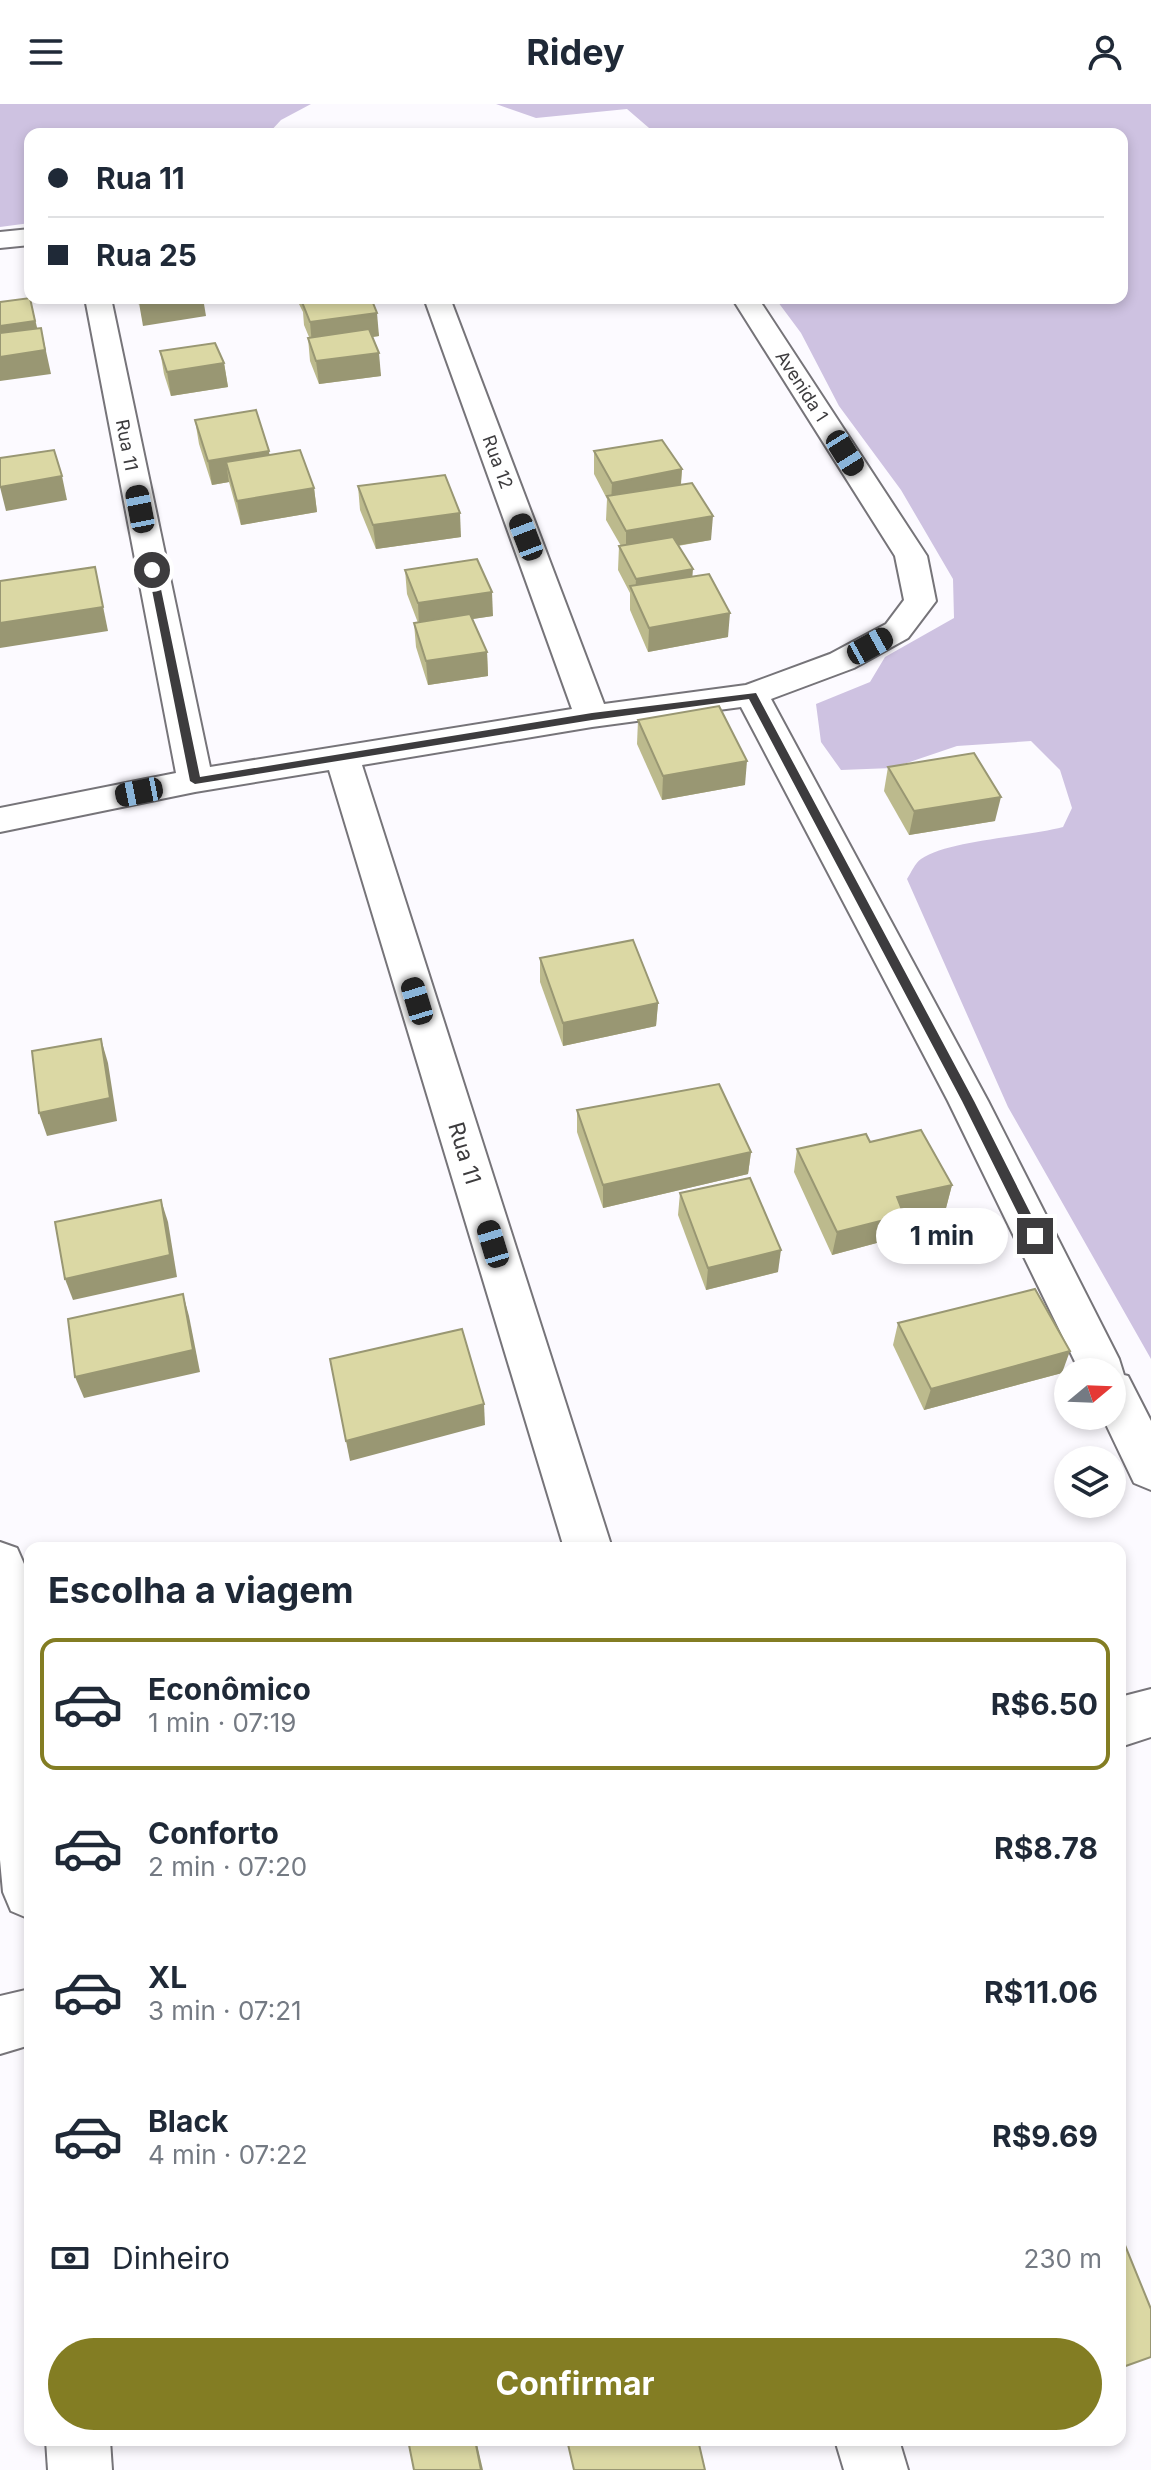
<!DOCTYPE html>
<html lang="pt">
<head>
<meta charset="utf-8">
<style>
	:root { --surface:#fff; --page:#f6f6f7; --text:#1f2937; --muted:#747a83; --line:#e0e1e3; --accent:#837d23 }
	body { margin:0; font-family:Inter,sans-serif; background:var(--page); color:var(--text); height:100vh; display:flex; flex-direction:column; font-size:30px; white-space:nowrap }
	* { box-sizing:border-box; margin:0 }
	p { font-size:26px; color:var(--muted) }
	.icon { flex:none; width:44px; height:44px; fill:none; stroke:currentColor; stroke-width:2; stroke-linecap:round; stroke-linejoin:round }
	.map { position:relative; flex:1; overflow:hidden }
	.panel { position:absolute; left:24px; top:1438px; width:1102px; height:904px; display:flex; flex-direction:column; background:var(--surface); border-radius:16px; box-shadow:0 4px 12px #0003 }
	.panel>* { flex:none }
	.top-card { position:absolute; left:24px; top:24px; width:1104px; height:176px; border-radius:16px; box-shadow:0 4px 12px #0003; display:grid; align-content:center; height:176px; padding:0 24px; background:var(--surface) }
	.needle { width:52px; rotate:71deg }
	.controls { position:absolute; left:1054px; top:1254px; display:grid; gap:16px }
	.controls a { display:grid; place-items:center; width:72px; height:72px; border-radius:50%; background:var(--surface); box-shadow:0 4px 12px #0003; font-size:40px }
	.end { position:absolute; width:36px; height:36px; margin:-18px; border:10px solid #3d3c3e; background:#fff; box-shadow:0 0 0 4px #fff }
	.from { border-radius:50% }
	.bubble { position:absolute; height:56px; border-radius:28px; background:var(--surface); box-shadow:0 4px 12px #0003; font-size:26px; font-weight:700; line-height:56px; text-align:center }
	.car { position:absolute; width:24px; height:48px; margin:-24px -12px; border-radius:10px; box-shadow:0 0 6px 2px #0007; background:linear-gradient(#222 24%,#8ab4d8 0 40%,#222 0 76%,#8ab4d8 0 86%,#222 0) }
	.top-card b { display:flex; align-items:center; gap:28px; height:76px; font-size:30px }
	.top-card b+b { border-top:2px solid var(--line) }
	.top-card i { width:20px; height:20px; background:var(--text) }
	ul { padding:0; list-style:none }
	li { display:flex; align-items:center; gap:24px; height:132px; margin:0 16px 12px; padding:0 8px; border:4px solid transparent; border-radius:16px }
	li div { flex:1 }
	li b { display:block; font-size:30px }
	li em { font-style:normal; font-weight:700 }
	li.on { border-color:var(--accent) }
	li>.icon { width:72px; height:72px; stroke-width:1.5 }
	h2 { padding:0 24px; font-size:36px; line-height:96px }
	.pay { display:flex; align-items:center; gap:20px; height:88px; padding:0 24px; font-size:30px }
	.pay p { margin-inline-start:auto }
	.button { display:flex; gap:16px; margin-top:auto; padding:16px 24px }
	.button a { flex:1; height:92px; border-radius:48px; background:var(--accent); color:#fff; font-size:32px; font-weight:700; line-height:92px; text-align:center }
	header { display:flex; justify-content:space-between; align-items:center; height:104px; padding:0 24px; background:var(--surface); font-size:36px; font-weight:700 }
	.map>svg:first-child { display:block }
	.green { fill:#cec2e1 }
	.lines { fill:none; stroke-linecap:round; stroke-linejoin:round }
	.street-casing { stroke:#767479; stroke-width:4 }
	.street { fill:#fff; fill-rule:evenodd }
	.wall { fill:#bcba8d }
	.shaded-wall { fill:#999773 }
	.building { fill:#dbd8a4; stroke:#999773; stroke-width:2 }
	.route { fill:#3d3c3e }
	.labels { text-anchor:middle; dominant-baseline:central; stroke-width:6; stroke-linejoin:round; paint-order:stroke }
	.far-street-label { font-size:18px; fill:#3d3c3e; stroke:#fff }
	.street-label { font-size:22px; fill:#3d3c3e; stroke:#fff }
</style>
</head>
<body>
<header><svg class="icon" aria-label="menu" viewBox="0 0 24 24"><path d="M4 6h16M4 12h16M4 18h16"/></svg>Ridey<svg class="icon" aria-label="person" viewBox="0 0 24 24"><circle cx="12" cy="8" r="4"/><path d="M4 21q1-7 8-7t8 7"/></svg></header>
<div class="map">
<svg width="1151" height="2366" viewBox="0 0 1151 2366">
	<rect width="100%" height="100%" fill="#fcfaff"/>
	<g class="green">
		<polygon points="0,0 311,0 281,16 268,30 30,30 30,119 0,123"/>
		<path d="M496,0H1151V1255L1008,1003L907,775C911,769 915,759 921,755C949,736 1026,733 1063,723L1072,704L1060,666L1031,637L957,642L892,664L841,666L821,638L816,600L870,578L885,553L954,514L953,475L901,386L839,302L801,229L775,194H1122V30H656L627,5L536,14Z"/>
	</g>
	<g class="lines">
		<defs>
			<g id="street">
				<polygon points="30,125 30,141 0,144 0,128"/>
				<polygon points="85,194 111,194 210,663 572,605 424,194 450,194 604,600 746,581 830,550 886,520 904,496 895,452 732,194 758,194 927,452 936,497 908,534 854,564 771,595 988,997 1119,1255 1124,1271 1128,1272 1151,1317 1151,1386 1134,1379 1102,1312 1112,1312 1112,1268 1080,1268 948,997 741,603 592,623 362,661 612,1444 564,1444 329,666 195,688 0,728 0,704 176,669"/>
				<polygon points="0,1438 17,1444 24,1460 30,1515 30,1815 11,1807 3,1788 0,1756"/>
				<polygon points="1151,1585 1151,1633 1120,1643 1120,1593"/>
				<polygon points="30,1885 30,1941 0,1950 0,1892"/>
				<polygon points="46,2336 110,2336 112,2366 48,2366"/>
				<polygon points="835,2336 899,2336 908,2366 844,2366"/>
			</g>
		</defs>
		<use href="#street" class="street-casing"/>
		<use href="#street" class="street"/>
	</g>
	<g class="wall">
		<polygon points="296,194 371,194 379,232 373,233 381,272 319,280 310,257 308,234 309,233 304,221 303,208"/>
		<polygon points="160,247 224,259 228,283 171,292 164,270"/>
		<polygon points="195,316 269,351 314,384 317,408 241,421 229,378 212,381 199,340"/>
		<polygon points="594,347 682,365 681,381 711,436 678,442 692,472 728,533 648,548 630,506 630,489 618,466 619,442 621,442 606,416 607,395 594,370"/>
		<polygon points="358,382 461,433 376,445 360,406"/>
		<polygon points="405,466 493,512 472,515 487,548 488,572 428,581 416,543 414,519 418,519 407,490"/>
		<polygon points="638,616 745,681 662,696 637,640"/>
		<polygon points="888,663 995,717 909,731 884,687"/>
		<polygon points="540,854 658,899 656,922 563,942 540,878"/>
		<polygon points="577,1006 751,1048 748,1070 603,1104 577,1028"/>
		<polygon points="870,1038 952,1081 946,1104 904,1113 899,1133 832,1151 794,1068 797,1045"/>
		<polygon points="680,1089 778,1168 706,1186 678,1111"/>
		<polygon points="898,1219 1062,1269 924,1306 893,1241"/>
	</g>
	<g class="shaded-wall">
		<polygon points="30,194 41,240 0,246 0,222"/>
		<polygon points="171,194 203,194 206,212 143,222 139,199"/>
		<polygon points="302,194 369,194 303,201"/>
		<polygon points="377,209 379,232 312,241 310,218"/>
		<polygon points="41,224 51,270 0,277 0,253"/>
		<polygon points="379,249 381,272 319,280 316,257"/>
		<polygon points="224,259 228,283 171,292 167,268"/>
		<polygon points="269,347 272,371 226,358 229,378 212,381 208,357"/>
		<polygon points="682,365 680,389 611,400 612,379"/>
		<polygon points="62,372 67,396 6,407 0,383"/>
		<polygon points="314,384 317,408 241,421 237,397"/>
		<polygon points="460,409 461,433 376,445 373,421"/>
		<polygon points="713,412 711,436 626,450 626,427"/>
		<polygon points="95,463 108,527 0,544 0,519"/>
		<polygon points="693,465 691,489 635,493 636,475"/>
		<polygon points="492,488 493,512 419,523 418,499"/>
		<polygon points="730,509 728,533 648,548 649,524"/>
		<polygon points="487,548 488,572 428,581 426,557"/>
		<polygon points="747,657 745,681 662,696 663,672"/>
		<polygon points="1001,693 995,717 909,731 914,707"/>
		<polygon points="658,899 656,922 563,942 563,919"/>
		<polygon points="101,935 108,959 117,1017 47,1032 39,1009"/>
		<polygon points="751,1048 748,1070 603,1104 603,1081"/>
		<polygon points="952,1081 946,1104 904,1113 899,1133 832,1151 837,1128 897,1093"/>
		<polygon points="161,1096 168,1118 177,1173 73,1196 65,1175"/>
		<polygon points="781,1146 778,1168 706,1186 708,1164"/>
		<polygon points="183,1190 189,1212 200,1268 84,1294 75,1273"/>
		<polygon points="1070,1247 1062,1269 924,1306 931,1285"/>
		<polygon points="484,1300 485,1321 350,1357 346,1337"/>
		<polygon points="475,2336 476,2336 483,2366 481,2366"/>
	</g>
	<g class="building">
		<polygon points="30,194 35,217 0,222 0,198"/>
		<polygon points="138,194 171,194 139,199"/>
		<polygon points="332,194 371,194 377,209 310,218 302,198"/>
		<polygon points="41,224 45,246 0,253 0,229"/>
		<polygon points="369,225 379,249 316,257 308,234"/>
		<polygon points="215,239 224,259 167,268 160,247"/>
		<polygon points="256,306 269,347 208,357 195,316"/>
		<polygon points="662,336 682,365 612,379 594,347"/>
		<polygon points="54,346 62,372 0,383 0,354"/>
		<polygon points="300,346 314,384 237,397 226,358"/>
		<polygon points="445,371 460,409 373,421 358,382"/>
		<polygon points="692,379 713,412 626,427 607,392"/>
		<polygon points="673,433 693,465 636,475 619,442"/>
		<polygon points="477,455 492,488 418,499 405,466"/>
		<polygon points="95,463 103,503 0,519 0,477"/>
		<polygon points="709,470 730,509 649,524 630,482"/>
		<polygon points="470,510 487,548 426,557 414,519"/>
		<polygon points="719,602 747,657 663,672 638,616"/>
		<polygon points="974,649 1001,693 914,707 888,663"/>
		<polygon points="633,836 658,899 563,919 540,854"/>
		<polygon points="101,935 110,994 39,1009 32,947"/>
		<polygon points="719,980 751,1048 603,1081 577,1006"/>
		<polygon points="921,1026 952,1081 897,1093 904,1111 837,1128 797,1045 866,1030 870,1038"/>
		<polygon points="750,1074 781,1146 708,1164 680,1089"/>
		<polygon points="161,1096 170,1151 65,1175 55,1118"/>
		<polygon points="1035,1185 1070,1247 931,1285 898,1219"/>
		<polygon points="183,1190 193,1246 75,1273 68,1215"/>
		<polygon points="462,1225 484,1300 346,1337 330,1255"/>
		<polygon points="1120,2129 1151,2205 1151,2253 1120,2264"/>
		<polygon points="408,2336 475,2336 481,2366 414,2366"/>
		<polygon points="567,2336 698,2336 705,2366 574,2366"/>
	</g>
	<polygon class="route" points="152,463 157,466 200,673 592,609 756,589 974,997 1042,1132 1040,1136 1031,1136 962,997 749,595 592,616 195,680 190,677 148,466"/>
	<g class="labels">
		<g class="far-street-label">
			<text transform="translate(802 282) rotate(57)">Avenida 1</text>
			<text transform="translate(127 341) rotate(79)">Rua 11</text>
			<text transform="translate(498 358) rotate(70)">Rua 12</text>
		</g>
		<g class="street-label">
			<text transform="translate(465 1049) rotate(73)">Rua 11</text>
		</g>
	</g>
</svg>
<div class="controls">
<a><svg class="needle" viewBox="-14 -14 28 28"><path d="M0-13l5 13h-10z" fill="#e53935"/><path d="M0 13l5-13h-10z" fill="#747a83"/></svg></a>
<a><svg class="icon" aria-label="layers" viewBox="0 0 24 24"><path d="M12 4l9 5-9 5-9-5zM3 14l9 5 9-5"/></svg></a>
</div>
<i class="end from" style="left:152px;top:466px"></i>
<i class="end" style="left:1035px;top:1132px"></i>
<div class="bubble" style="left:876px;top:1104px;width:132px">1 min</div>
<i class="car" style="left:845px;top:349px;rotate:148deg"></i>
<i class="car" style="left:140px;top:405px;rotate:349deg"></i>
<i class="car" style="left:526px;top:433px;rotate:339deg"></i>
<i class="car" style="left:870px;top:542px;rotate:61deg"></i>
<i class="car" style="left:139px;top:688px;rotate:259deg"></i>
<i class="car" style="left:417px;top:897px;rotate:343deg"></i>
<i class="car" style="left:493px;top:1140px;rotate:343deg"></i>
<div class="top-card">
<b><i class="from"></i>Rua 11</b>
<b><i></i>Rua 25</b>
</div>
<section class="panel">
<h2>Escolha a viagem</h2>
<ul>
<li class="on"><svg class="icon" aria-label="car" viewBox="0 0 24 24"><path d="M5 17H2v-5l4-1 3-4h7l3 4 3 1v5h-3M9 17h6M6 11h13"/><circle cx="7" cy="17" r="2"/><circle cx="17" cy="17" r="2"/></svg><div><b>Econômico</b><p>1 min · 07:19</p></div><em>R$6.50</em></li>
<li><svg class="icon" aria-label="car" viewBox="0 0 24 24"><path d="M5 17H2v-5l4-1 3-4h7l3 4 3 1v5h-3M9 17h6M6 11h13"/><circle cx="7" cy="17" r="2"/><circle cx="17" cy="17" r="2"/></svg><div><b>Conforto</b><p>2 min · 07:20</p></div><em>R$8.78</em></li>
<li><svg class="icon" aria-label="car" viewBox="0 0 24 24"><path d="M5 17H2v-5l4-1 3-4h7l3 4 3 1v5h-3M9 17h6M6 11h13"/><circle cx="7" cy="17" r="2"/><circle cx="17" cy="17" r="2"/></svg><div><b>XL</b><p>3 min · 07:21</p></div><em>R$11.06</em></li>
<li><svg class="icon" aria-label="car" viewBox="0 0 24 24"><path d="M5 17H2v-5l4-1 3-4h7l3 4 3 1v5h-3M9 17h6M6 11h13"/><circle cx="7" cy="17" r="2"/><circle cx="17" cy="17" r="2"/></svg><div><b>Black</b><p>4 min · 07:22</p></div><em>R$9.69</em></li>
</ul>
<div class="pay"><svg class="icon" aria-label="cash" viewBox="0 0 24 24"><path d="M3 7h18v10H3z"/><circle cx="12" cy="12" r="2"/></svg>Dinheiro<p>230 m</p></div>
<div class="button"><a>Confirmar</a></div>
</section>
</div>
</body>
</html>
